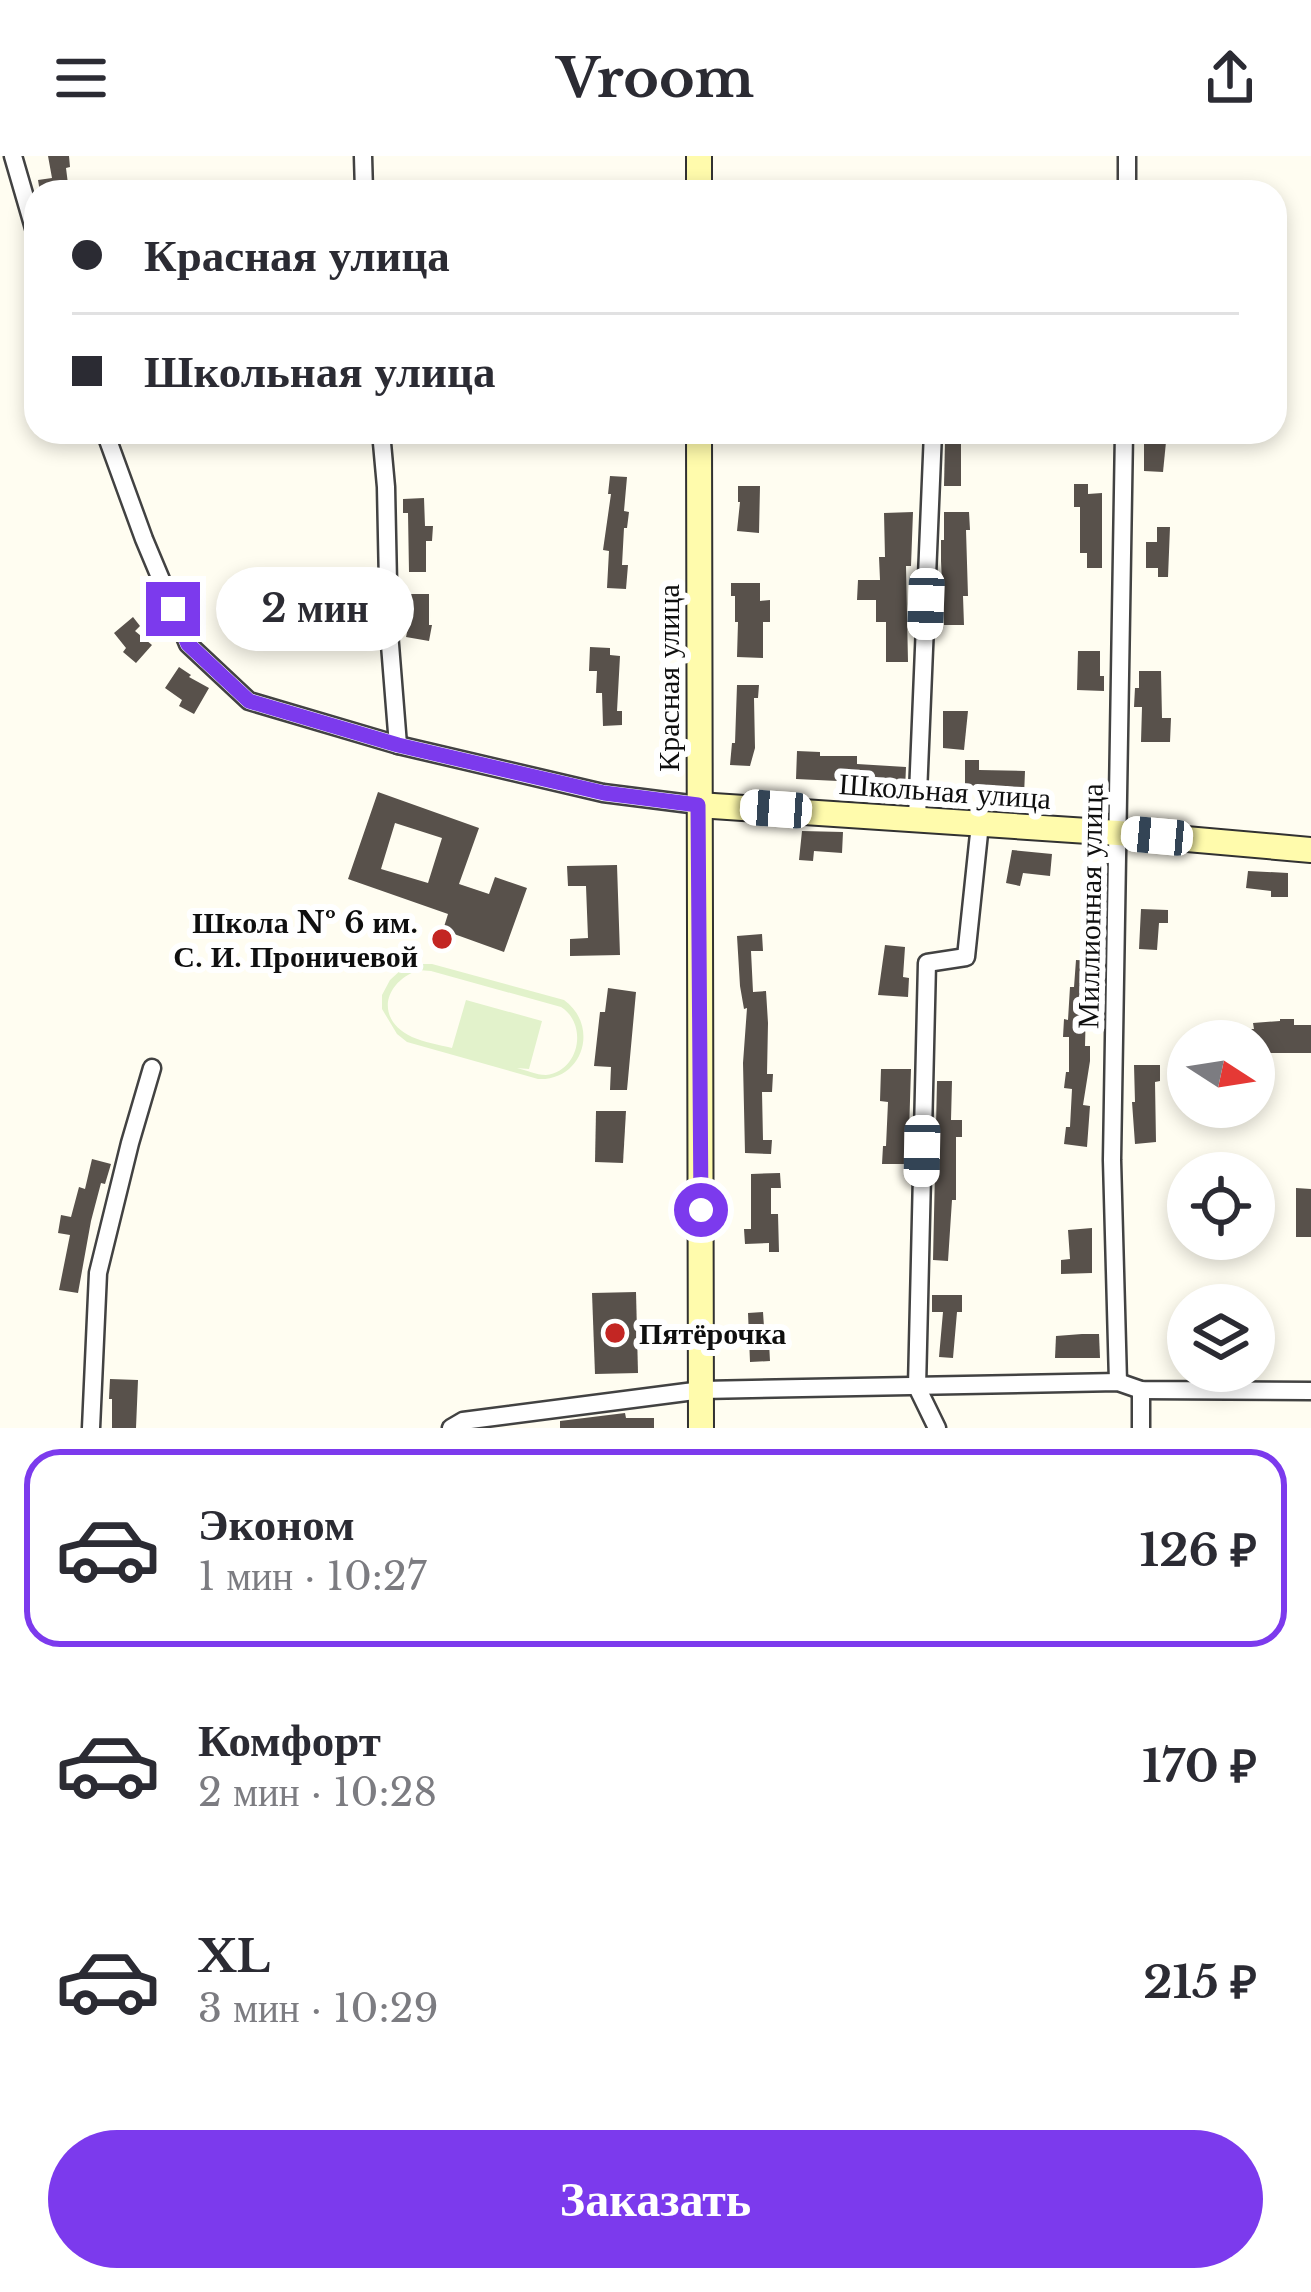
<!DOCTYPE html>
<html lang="ru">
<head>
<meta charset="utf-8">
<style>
	:root { --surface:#fff; --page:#f7f7f7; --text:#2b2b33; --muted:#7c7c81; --line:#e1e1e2; --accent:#7c3aed }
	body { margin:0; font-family:"Libre Baskerville",serif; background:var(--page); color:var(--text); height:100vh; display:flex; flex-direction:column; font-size:45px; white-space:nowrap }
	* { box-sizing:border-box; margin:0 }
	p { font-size:39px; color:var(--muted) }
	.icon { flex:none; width:66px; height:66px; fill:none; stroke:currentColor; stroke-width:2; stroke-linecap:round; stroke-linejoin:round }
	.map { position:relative; height:1272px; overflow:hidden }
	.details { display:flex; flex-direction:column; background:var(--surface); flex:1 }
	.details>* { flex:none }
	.guide { position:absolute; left:24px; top:24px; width:1263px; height:264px; border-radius:36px; box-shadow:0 6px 18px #0003; display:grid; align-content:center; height:264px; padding:0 48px; background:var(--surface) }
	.needle { width:78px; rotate:102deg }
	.controls { position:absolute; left:1167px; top:864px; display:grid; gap:24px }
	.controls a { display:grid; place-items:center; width:108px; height:108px; border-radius:50%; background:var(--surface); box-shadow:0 6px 18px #0003; font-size:60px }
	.end { position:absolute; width:54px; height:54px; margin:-27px; border:15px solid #7c3aed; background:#fff; box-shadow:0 0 0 6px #fff }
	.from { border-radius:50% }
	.bubble { position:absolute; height:84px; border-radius:42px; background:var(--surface); box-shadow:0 6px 18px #0003; font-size:39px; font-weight:700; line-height:84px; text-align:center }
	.car { position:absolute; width:36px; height:72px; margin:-36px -18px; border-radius:15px; box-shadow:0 0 9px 3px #0007; background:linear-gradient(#fff 24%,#345 0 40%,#fff 0 76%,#345 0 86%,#fff 0) }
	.guide b { display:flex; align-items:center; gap:42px; height:114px; font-size:45px }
	.guide b+b { border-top:3px solid var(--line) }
	.guide i { width:30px; height:30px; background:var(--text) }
	ul { padding:21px 0 0; list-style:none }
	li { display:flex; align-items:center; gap:36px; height:198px; margin:0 24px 18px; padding:0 24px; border:6px solid transparent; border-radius:36px }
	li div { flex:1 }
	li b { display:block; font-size:45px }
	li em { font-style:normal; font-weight:700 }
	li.current { border-color:var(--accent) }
	li>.icon { width:108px; height:108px; stroke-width:1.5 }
	.cta { display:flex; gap:24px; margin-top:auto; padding:24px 48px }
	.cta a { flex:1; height:138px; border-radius:72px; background:var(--accent); color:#fff; font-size:48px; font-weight:700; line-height:138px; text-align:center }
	header { display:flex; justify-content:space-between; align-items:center; height:156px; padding:0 48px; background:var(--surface); font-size:54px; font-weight:700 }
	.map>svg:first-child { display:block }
	.pitch { fill:#e2f2cb; fill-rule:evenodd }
	.building { fill:#58514b; fill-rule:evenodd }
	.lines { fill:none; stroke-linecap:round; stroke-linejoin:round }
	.street-casing { stroke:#424242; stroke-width:21 }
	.secondary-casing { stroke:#313131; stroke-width:28 }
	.street { stroke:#fff; stroke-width:16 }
	.secondary { stroke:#fffbac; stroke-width:24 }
	.route { stroke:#7c3aed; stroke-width:15 }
	.poi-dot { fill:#c32623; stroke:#fff; stroke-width:4.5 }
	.labels { text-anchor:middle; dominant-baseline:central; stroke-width:12; stroke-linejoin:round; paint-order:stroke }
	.street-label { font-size:30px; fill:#0f0f0f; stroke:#fff }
	.poi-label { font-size:30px; font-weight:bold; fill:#0f0f0f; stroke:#fff; text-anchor:end }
</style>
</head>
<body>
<header><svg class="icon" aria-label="menu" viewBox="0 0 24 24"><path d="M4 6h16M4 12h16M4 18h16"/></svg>Vroom<svg class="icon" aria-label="share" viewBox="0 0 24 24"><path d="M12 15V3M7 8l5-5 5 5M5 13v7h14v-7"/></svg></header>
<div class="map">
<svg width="1311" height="1272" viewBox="0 0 1311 1272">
	<rect width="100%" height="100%" fill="#fffdf1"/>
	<path class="pitch" d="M417,808H432L564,844C600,870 583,925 538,923L407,886L397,878L382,853V839L390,824L402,813ZM418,814L431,815L561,851C588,868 580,915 546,919C536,919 526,914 517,912L529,913L542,865L466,844L452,892C439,889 424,886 412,881C376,864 382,828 418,814Z"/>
	<g class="building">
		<polygon points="48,0 69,0 70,11 66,12 69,36 40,36 38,24 52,22"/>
		<polygon points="1144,276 1167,276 1163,316 1144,315"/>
		<polygon points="961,284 961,330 944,330 945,285"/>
		<polygon points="610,320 627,321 624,355 629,356 627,372 624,372 622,409 628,409 626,433 607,432 609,395 603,394 611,338 608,338"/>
		<polygon points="1074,328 1088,328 1088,338 1102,337 1102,412 1087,412 1087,397 1080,397 1080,351 1074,351"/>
		<polygon points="738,330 760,330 759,377 737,375 740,346 738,346"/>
		<polygon points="424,342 425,370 433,370 432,385 426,385 426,416 409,416 408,357 403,357 403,343"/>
		<polygon points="913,356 911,410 906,410 908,506 886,506 886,466 876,466 876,444 857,444 858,424 880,424 879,401 885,401 884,357"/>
		<polygon points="944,356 969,356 970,374 966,374 968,440 963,440 964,469 944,469 941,405 941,384 944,384"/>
		<polygon points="1157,371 1170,371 1168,421 1158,421 1158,412 1146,412 1146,386 1157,386"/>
		<polygon points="731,427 760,427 760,445 770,444 770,466 763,466 763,502 737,501 738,466 735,466 735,440 731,440"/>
		<polygon points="409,438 429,438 429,469 432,469 429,485 406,481 412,453 409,453"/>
		<polygon points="133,461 140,470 135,475 152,489 136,507 123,496 126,492 114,477"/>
		<polygon points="590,491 610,492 610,499 620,500 617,555 622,555 622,569 603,570 602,537 596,537 597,515 589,515"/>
		<polygon points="1078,495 1100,495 1100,520 1104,520 1104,535 1077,534"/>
		<polygon points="179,511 191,519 189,521 209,532 194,558 179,550 182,544 165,532"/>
		<polygon points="1139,515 1161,515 1162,562 1171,562 1170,586 1141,586 1142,551 1134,551 1135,532 1139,532"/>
		<polygon points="737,529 759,529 758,542 754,542 755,592 750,610 730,609 732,587 735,587"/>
		<polygon points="943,555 968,555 964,594 943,592"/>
		<polygon points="797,595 820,596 820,600 857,600 857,608 906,611 905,634 838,631 838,625 796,623"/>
		<polygon points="965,604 979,604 979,614 1025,615 1024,640 1001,639 1001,643 985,642 986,634 965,634"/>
		<path d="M378,636L479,672L459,728L489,738L495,721L527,732L504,796L443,774L448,758L348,723ZM395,667L442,682L428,727L381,713Z"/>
		<polygon points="802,675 843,676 842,697 814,695 813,705 799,704"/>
		<polygon points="1012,694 1052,698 1050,720 1023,717 1020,730 1006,727"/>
		<polygon points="617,709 620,799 570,800 570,783 588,782 586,730 568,730 567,710"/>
		<polygon points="1248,715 1288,717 1288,741 1271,741 1271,735 1246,732"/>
		<polygon points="1141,753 1168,754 1168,767 1159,767 1157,794 1139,793"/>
		<polygon points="762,778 763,795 751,795 753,836 766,835 768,867 767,918 773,918 772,936 762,936 763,984 772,984 771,998 745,997 743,907 747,852 744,853 740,830 737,780"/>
		<polygon points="885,789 905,791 903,821 909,822 908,841 878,839"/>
		<polygon points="1076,804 1096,805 1093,851 1086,851 1085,890 1090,890 1090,905 1083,949 1090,950 1087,991 1064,988 1066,971 1070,971 1072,933 1064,932 1066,916 1069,916 1069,881 1063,881 1064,863 1068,864 1070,831 1074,831"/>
		<polygon points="608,832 636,836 627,934 610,934 611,911 594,910 600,856 605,856"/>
		<polygon points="1280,863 1294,863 1294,869 1311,869 1311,897 1254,897 1254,885 1240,885 1240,873 1254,873 1253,867 1280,865"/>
		<polygon points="1134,909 1160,909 1160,925 1155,926 1156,986 1135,988 1132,946 1135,946"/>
		<polygon points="881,913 911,913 908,1008 882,1008 883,990 886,990 888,946 880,945"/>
		<polygon points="937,925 952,925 951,964 962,964 962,981 956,981 956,1044 952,1044 948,1105 933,1104"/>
		<polygon points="596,955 626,955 623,1007 595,1006"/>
		<polygon points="92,1003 111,1008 105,1028 101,1027 91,1065 78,1137 59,1134 70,1079 58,1077 61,1059 71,1061 79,1031 85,1033"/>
		<polygon points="780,1017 781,1032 771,1032 771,1058 778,1058 779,1096 769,1096 769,1087 745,1088 744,1073 751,1073 751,1018"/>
		<polygon points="1296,1032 1311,1033 1311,1081 1296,1081"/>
		<polygon points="1092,1072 1092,1117 1061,1118 1061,1104 1070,1103 1068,1074"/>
		<polygon points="636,1136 638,1217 595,1218 592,1137"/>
		<polygon points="932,1139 962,1139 962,1156 957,1156 953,1202 939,1201 943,1156 932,1156"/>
		<polygon points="763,1156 765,1186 769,1186 770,1205 750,1206 748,1157"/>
		<polygon points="1082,1178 1099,1178 1100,1202 1055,1202 1056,1180"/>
		<polygon points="110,1223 138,1224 136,1272 112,1272 112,1243 109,1243"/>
		<polygon points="625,1257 626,1262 654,1262 654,1272 560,1272 560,1265"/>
	</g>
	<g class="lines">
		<defs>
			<g id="street">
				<polyline points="13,0 36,79"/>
				<polyline points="363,0 364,36"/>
				<polyline points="1127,36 1127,0"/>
				<polyline points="105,276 144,383 188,488 249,545 398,589 603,637 698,649"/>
				<polyline points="381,276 386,331 389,476 398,589"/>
				<polyline points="917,662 933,276"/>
				<polyline points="1118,1226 1112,1004 1124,276"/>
				<polyline points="1141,1234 1141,1272"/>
				<polyline points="91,1272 98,1117 130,987 152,912"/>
				<polyline points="451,1272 463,1265 702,1234 1118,1226 1141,1234 1311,1235"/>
				<polyline points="937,1272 917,1231 927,807 966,801 980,668"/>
			</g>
			<g id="secondary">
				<polyline points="699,36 699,0"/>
				<polyline points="699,276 701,1272"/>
				<polyline points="698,649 1118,677 1311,694"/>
			</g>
		</defs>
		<use href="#street" class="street-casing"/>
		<use href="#secondary" class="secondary-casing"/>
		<use href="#street" class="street"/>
		<use href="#secondary" class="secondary"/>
	</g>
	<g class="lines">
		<polyline class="route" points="173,453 188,488 249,545 398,589 604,637 698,649 701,1054"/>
	</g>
	<g class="poi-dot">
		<circle cx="442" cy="783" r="12"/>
		<circle cx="615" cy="1177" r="12"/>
	</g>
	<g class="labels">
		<g class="street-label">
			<text transform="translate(668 522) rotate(-90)">Красная улица</text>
			<text transform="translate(945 635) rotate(4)">Школьная улица</text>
			<text transform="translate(1090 750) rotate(-89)">Миллионная улица</text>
		</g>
		<g class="poi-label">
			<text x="418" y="766">Школа № 6 им.<tspan x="418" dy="34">С. И. Проничевой</tspan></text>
			<text x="639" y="1177" text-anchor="start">Пятёрочка</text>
		</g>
	</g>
</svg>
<div class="controls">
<a><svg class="needle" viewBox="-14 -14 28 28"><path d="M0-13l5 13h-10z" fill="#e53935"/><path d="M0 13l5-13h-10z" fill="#7c7c81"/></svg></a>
<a><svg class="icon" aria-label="locate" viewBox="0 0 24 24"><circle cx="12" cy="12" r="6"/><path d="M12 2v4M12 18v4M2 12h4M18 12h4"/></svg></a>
<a><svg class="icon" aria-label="layers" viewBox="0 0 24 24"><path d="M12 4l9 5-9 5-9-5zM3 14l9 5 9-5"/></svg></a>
</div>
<i class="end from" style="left:701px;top:1054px"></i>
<i class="end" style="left:173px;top:453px"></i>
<div class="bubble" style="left:216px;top:411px;width:198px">2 мин</div>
<i class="car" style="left:926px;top:448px;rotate:182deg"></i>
<i class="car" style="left:776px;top:653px;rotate:274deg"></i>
<i class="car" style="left:1157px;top:680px;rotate:275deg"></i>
<i class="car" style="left:922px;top:995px;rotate:181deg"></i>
<div class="guide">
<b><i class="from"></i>Красная улица</b>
<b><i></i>Школьная улица</b>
</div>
</div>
<section class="details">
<ul>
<li class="current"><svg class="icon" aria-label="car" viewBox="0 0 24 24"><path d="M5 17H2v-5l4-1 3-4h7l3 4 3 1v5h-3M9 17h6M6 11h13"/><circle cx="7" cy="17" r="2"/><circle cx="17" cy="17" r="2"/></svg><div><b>Эконом</b><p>1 мин · 10:27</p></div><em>126 ₽</em></li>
<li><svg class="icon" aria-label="car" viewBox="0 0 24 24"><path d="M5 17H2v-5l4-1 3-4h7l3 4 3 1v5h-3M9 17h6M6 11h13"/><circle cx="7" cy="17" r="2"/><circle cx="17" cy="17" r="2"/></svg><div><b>Комфорт</b><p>2 мин · 10:28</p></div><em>170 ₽</em></li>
<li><svg class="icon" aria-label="car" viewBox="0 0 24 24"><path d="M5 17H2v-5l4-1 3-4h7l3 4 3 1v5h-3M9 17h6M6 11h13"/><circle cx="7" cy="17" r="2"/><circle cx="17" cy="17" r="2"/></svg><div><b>XL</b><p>3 мин · 10:29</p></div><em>215 ₽</em></li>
</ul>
<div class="cta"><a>Заказать</a></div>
</section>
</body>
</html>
